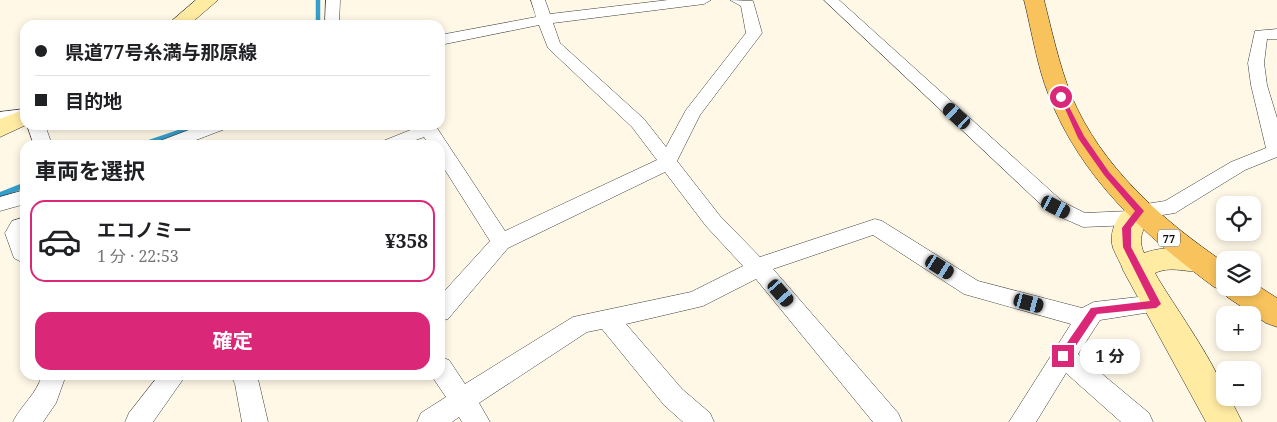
<!DOCTYPE html>
<html lang="ja">
<head>
<meta charset="utf-8">
<style>
	:root { --surface:#fff; --page:#f6f6f6; --text:#202124; --muted:#757577; --line:#e0e0e0; --accent:#db2777 }
	body { margin:0; font-family:"Noto Serif","Noto Sans JP",serif; background:var(--page); color:var(--text); height:100vh; display:flex; flex-direction:column; font-size:19px; white-space:nowrap }
	* { box-sizing:border-box; margin:0 }
	p { font-size:16px; color:var(--muted) }
	.icon { flex:none; width:28px; height:28px; fill:none; stroke:currentColor; stroke-width:2; stroke-linecap:round; stroke-linejoin:round }
	.map { position:relative; flex:1; overflow:hidden }
	.details { position:absolute; left:20px; top:140px; width:425px; height:240px; display:flex; flex-direction:column; background:var(--surface); border-radius:15px; box-shadow:0 2px 8px #0003 }
	.details>* { flex:none }
	.top-card { position:absolute; left:20px; top:20px; width:425px; height:110px; border-radius:15px; box-shadow:0 2px 8px #0003; display:grid; align-content:center; height:110px; padding:0 15px; background:var(--surface) }
	.fabs { position:absolute; left:1216px; top:196px; display:grid; gap:10px }
	.fabs a { display:grid; place-items:center; width:45px; height:45px; border-radius:10px; background:var(--surface); box-shadow:0 2px 8px #0003; font-size:25px }
	.end { position:absolute; width:22px; height:22px; margin:-11px; border:6px solid #db2777; background:#fff; box-shadow:0 0 0 2px #fff }
	.from { border-radius:50% }
	.bubble { position:absolute; height:35px; border-radius:15px; background:var(--surface); box-shadow:0 2px 8px #0003; font-size:16px; font-weight:700; line-height:35px; text-align:center }
	.car { position:absolute; width:15px; height:30px; margin:-15px -8px; border-radius:6px; box-shadow:0 0 4px 1px #0007; background:linear-gradient(#222 24%,#8ab4d8 0 40%,#222 0 76%,#8ab4d8 0 86%,#222 0) }
	.top-card b { display:flex; align-items:center; gap:18px; height:48px; font-size:19px }
	.top-card b+b { border-top:1px solid var(--line) }
	.top-card i { width:12px; height:12px; background:var(--text) }
	ul { padding:0; list-style:none }
	li { display:flex; align-items:center; gap:15px; height:82px; margin:0 10px 8px; padding:0 5px; border:2px solid transparent; border-radius:15px }
	li div { flex:1 }
	li b { display:block; font-size:19px }
	li em { font-style:normal; font-weight:700 }
	li.current { border-color:var(--accent) }
	li>.icon { width:45px; height:45px; stroke-width:1.5 }
	h2 { padding:0 15px; font-size:22px; line-height:60px }
	.primary-button { display:flex; gap:10px; margin-top:auto; padding:10px 15px }
	.primary-button a { flex:1; height:58px; border-radius:15px; background:var(--accent); color:#fff; font-size:20px; font-weight:700; line-height:58px; text-align:center }
	.map>svg:first-child { display:block }
	.lines { fill:none; stroke-linecap:round; stroke-linejoin:round }
	.stream-far1 { stroke:#349ecc; stroke-width:4.5 }
	.stream { stroke:#349ecc; stroke-width:5.5 }
	.street-casing { stroke:#3d3d3d; stroke-width:1 }
	.secondary-casing { stroke:#2c2c2c; stroke-width:1 }
	.primary-casing { stroke:#1b1b1b; stroke-width:1 }
	.street { fill:#fff; fill-rule:evenodd }
	.secondary { fill:#ffeba2; fill-rule:evenodd }
	.primary { fill:#f8c35d; fill-rule:evenodd }
	.route { fill:#db2777 }
	.labels { text-anchor:middle; dominant-baseline:central; stroke-width:5; stroke-linejoin:round; paint-order:stroke }
	.shield { fill:#fff; stroke:#545454; stroke-width:1 }
	.shield-label { font-size:11px; font-weight:bold; fill:#0a0a0a }
</style>
</head>
<body>
<div class="map">
<svg width="1277" height="422" viewBox="0 0 1277 422">
	<rect width="100%" height="100%" fill="#fff8e7"/>
	<g class="lines">
		<g class="stream-far1">
			<polyline points="318,0 318,25"/>
			<polyline points="141,145 200,125"/>
		</g>
		<polyline class="stream" points="0,195 25,185"/>
		<defs>
			<g id="street">
				<polygon points="326,0 340,0 339,25 325,25"/>
				<polygon points="531,0 545,0 550,14 668,0 711,0 704,4 553,23 560,43 644,119 666,147 686,110 746,33 741,6 730,0 753,1 762,33 700,115 677,161 720,216 760,257 875,219 882,221 978,281 1082,308 1094,302 1156,295 1164,298 1167,304 1164,310 1100,320 1078,354 1149,413 1153,422 1121,422 1066,373 1036,422 1009,422 1071,324 964,294 873,235 773,269 898,413 902,422 873,422 756,279 703,306 626,324 682,389 710,413 714,422 683,422 664,405 602,329 587,332 479,403 490,422 462,422 459,417 452,422 417,422 421,413 446,397 431,375 440,375 440,357 449,360 465,384 573,317 691,292 743,266 706,226 665,172 508,248 448,319 440,321 440,296 490,241 440,162 440,145 429,145 424,137 402,145 380,145 383,141 423,125 435,125 505,231 657,160 632,127 548,48 539,25 440,45 440,35 536,17"/>
				<polygon points="824,0 839,0 1063,202 1085,213 1130,211 1133,206 1165,201 1231,162 1266,148 1251,85 1248,63 1255,31 1277,29 1277,39 1267,39 1264,63 1267,85 1277,118 1277,157 1245,170 1175,213 1143,218 1140,223 1133,225 1083,227 1049,212"/>
				<polygon points="25,109 25,119 0,122 0,112"/>
				<polygon points="27,125 45,125 52,145 34,145"/>
				<polygon points="202,125 228,125 225,129 183,145 157,145 160,141"/>
				<polygon points="25,190 25,204 0,211 0,197"/>
				<polygon points="25,217 25,264 14,258 5,233 12,221"/>
				<path d="M42,375H66L56,403L43,422H13C21,405 37,394 42,375Z"/>
				<polygon points="159,375 186,375 153,422 125,422 129,413"/>
				<polygon points="231,375 257,375 268,422 242,422 235,384"/>
			</g>
			<g id="secondary">
				<polygon points="196,0 218,0 189,25 167,25"/>
				<polygon points="25,109 26,125 0,137 0,119"/>
				<path d="M1140,201L1150,204L1154,211C1146,225 1136,236 1144,253C1168,245 1188,247 1211,254L1216,262L1211,270C1193,276 1174,264 1155,273C1169,299 1225,375 1225,398H1230L1242,422H1206L1123,270C1121,263 1116,256 1113,248C1107,229 1122,206 1140,201Z"/>
			</g>
			<path id="primary" d="M1024,0H1044C1052,32 1059,64 1071,95C1101,167 1162,220 1225,263V288H1252V282L1277,298V327L1266,323L1227,297L1224,291L1214,287C1145,236 1081,178 1049,96C1037,66 1032,32 1024,0Z"/>
		</defs>
		<use href="#street" class="street-casing"/>
		<use href="#secondary" class="secondary-casing"/>
		<use href="#primary" class="primary-casing"/>
		<use href="#street" class="street"/>
		<use href="#secondary" class="secondary"/>
		<use href="#primary" class="primary"/>
	</g>
	<polygon class="route" points="1059,95 1064,97 1084,136 1109,172 1144,211 1131,228 1131,247 1161,304 1156,308 1097,314 1067,359 1063,361 1058,356 1060,353 1091,308 1150,301 1123,247 1122,228 1135,211 1104,175 1078,138"/>
	<g class="labels">
		<rect class="shield" x="1158" y="229.5" width="22" height="17" rx="4"/>
		<g class="shield-label">
			<text x="1169" y="238">77</text>
		</g>
	</g>
</svg>
<div class="fabs">
<a><svg class="icon" aria-label="locate" viewBox="0 0 24 24"><circle cx="12" cy="12" r="6"/><path d="M12 2v4M12 18v4M2 12h4M18 12h4"/></svg></a>
<a><svg class="icon" aria-label="layers" viewBox="0 0 24 24"><path d="M12 4l9 5-9 5-9-5zM3 14l9 5 9-5"/></svg></a>
<a>+</a>
<a>−</a>
</div>
<i class="end from" style="left:1061px;top:97px"></i>
<i class="end" style="left:1063px;top:356px"></i>
<div class="bubble" style="left:1080px;top:339px;width:60px">1 分</div>
<i class="car" style="left:957px;top:116px;rotate:312deg"></i>
<i class="car" style="left:1056px;top:207px;rotate:117deg"></i>
<i class="car" style="left:940px;top:267px;rotate:122deg"></i>
<i class="car" style="left:781px;top:293px;rotate:139deg"></i>
<i class="car" style="left:1029px;top:303px;rotate:105deg"></i>
<div class="top-card">
<b><i class="from"></i>県道77号糸満与那原線</b>
<b><i></i>目的地</b>
</div>
<section class="details">
<h2>車両を選択</h2>
<ul>
<li class="current"><svg class="icon" aria-label="car" viewBox="0 0 24 24"><path d="M5 17H2v-5l4-1 3-4h7l3 4 3 1v5h-3M9 17h6M6 11h13"/><circle cx="7" cy="17" r="2"/><circle cx="17" cy="17" r="2"/></svg><div><b>エコノミー</b><p>1 分 · 22:53</p></div><em>¥358</em></li>
</ul>
<div class="primary-button"><a>確定</a></div>
</section>
</div>
</body>
</html>
